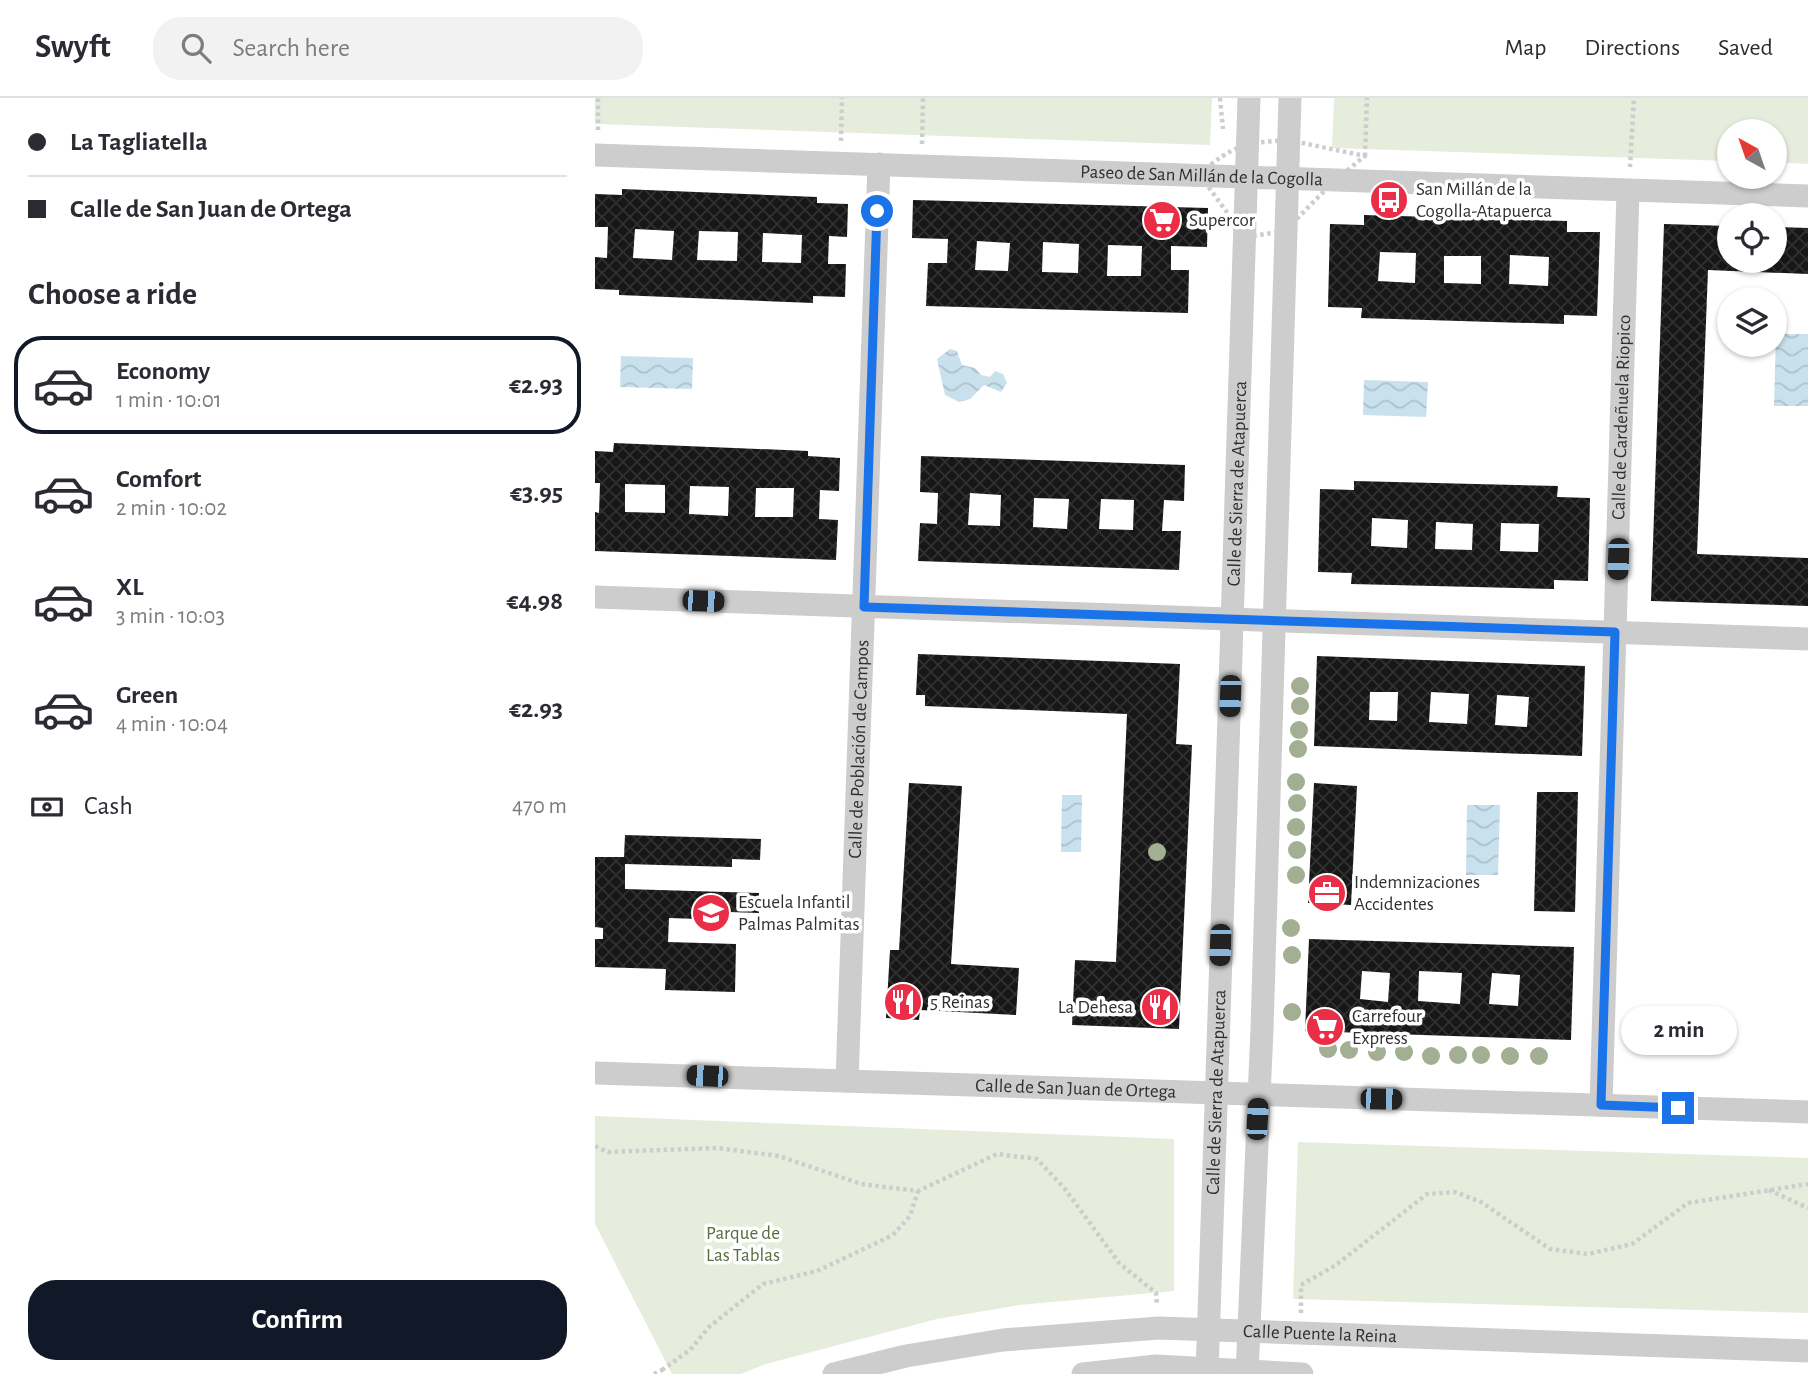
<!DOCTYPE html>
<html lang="en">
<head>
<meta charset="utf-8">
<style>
	:root { --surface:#fff; --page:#f2f2f3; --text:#2b2b33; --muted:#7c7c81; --line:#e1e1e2; --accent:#111827 }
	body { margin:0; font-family:"Alegreya Sans",sans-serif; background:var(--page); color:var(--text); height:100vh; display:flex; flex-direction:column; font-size:26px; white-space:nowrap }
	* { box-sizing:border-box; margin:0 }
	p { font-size:23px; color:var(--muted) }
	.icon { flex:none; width:38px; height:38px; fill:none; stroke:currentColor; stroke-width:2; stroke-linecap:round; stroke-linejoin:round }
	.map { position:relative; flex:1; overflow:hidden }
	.sheet { display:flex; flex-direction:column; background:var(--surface); width:595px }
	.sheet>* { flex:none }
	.top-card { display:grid; align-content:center; height:154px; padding:0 28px; background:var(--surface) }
	.needle { width:46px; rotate:320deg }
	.controls { position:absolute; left:1122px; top:21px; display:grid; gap:14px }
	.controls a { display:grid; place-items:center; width:70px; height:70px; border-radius:50%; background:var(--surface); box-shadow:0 2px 5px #0004; font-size:35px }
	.end { position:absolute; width:32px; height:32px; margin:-16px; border:9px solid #1a73e8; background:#fff; box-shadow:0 0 0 4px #fff }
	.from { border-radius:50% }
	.bubble { position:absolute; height:49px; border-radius:24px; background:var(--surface); box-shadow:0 2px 5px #0004; font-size:23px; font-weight:600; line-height:49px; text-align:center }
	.car { position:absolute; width:21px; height:42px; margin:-21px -10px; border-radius:9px; box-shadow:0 0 5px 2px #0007; background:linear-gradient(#222 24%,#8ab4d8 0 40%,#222 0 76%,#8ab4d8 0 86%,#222 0) }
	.top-card b { display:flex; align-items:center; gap:24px; height:66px; font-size:26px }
	.top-card b+b { border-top:2px solid var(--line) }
	.top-card i { width:18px; height:18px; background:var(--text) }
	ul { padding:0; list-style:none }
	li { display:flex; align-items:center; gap:21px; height:98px; margin:0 14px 10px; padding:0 14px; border:4px solid transparent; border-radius:28px }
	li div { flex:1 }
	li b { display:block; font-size:26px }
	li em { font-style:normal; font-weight:600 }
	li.on { border-color:var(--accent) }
	li>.icon { width:63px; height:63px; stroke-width:1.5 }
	h2 { padding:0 28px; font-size:32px; line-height:84px }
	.pay { display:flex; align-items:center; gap:18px; height:77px; padding:0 28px; font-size:26px }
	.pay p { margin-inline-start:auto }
	.cta { display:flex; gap:14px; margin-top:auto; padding:14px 28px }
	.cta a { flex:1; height:80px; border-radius:28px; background:var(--accent); color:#fff; font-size:28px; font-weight:600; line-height:80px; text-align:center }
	header { display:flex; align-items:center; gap:42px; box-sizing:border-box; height:98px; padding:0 35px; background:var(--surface); border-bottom:2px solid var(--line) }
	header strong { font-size:33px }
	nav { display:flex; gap:38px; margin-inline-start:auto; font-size:24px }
	.search { width:490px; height:63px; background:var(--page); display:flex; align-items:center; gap:18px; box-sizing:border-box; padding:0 24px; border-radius:28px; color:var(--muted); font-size:26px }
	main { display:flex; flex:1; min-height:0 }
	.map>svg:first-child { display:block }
	.green { fill:#e7eddd }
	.water { fill:url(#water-waves) }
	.building { fill:url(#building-cross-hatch); fill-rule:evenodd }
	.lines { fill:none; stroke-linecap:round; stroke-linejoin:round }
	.path { stroke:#cdcdcd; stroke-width:4.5; stroke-dasharray:3.5 3.5; stroke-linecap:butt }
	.minor { stroke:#cdcdcd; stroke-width:23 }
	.tree { fill:#a2af93 }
	.route { stroke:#1a73e8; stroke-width:9 }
	.labels { text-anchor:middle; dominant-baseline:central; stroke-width:7; stroke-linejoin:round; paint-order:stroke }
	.street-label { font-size:19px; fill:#303030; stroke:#fff }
	.poi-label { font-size:19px; fill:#303030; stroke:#fff; text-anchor:start }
	.park-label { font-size:19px; fill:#556d3b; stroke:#fff }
</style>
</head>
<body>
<header>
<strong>Swyft</strong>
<div class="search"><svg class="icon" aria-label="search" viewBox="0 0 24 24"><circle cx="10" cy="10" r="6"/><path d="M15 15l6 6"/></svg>Search here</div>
<nav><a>Map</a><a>Directions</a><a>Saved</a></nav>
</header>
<main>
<section class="sheet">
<div class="top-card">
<b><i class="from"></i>La Tagliatella</b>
<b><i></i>Calle de San Juan de Ortega</b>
</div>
<h2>Choose a ride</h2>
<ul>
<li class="on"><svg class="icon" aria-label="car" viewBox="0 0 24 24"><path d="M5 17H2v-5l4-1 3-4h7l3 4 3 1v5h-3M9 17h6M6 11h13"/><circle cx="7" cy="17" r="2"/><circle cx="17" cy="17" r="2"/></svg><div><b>Economy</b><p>1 min · 10:01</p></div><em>€2.93</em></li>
<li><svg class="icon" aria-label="car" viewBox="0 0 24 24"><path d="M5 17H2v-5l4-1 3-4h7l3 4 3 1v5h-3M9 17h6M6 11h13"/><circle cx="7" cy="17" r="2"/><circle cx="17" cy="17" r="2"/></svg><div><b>Comfort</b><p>2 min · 10:02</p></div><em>€3.95</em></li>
<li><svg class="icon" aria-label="car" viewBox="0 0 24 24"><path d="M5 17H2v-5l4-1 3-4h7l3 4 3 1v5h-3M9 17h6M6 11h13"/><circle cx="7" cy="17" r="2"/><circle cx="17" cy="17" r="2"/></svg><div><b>XL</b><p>3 min · 10:03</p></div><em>€4.98</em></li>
<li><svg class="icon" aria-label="car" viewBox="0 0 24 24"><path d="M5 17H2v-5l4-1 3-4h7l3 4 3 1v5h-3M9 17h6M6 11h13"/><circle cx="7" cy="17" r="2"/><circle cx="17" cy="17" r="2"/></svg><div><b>Green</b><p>4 min · 10:04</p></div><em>€2.93</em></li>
</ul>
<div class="pay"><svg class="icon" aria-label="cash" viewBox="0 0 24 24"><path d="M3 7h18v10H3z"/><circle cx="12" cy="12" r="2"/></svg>Cash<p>470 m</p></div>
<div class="cta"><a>Confirm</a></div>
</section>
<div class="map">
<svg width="1213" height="1276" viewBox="0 0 1213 1276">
	<defs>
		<pattern id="water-waves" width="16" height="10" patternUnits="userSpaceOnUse" patternTransform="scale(1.75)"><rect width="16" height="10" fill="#c9e1ed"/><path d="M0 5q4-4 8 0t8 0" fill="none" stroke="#adc1cc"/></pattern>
		<pattern id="building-cross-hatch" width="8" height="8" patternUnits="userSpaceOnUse" patternTransform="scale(1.75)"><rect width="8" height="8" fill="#171717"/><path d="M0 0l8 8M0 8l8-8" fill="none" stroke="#303030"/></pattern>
	</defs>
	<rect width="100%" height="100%" fill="#fff"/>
	<g class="green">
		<polygon points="0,0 617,0 615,47 0,26"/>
		<polygon points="739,0 1213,0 1213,66 1180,64 1180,33 1134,33 1134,63 737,50"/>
		<polygon points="0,1018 579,1041 579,1193 424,1207 342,1221 171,1266 146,1276 77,1276 0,1126"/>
		<polygon points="703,1044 1213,1060 1213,1215 698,1201"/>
	</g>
	<g class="water">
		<polygon points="1181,236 1213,236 1213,308 1179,308"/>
		<polygon points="355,251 362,253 367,267 380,270 386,277 395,279 400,273 408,276 412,285 406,294 389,287 375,301 364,304 350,297 342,261"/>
		<polygon points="26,258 98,260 97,291 25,289"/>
		<polygon points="769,282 833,284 831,319 768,317"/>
		<polygon points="467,697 487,697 486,754 466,754"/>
		<polygon points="872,707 905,707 903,777 871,777"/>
	</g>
	<g class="building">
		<path d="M27,91L222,99V105L253,106L252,139L234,138L233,166H251L250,199L218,198V205L24,197V192L0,191V159L12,160L13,129H0V96L27,97ZM40,131L79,133L77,162L38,160ZM104,133L143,134L142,163L102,162ZM168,135L207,137L206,165L167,164Z"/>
		<path d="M318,102L613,110L612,149L576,148V172H594L593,215L331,208L333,165H352L353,141L317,140ZM382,143L415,145L413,173L380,172ZM448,144L484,146L483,175L447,174ZM513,147L547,148L546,178H512Z"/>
		<path d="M769,117L972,123V134H1005L1002,218L969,217V226L766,220L767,210L733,209L735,126L769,127ZM785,154L821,155L820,185L783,183ZM915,157L954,159L953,188L914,186ZM849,158H886V186L849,185Z"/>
		<polygon points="1069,126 1134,128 1134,163 1180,163 1180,129 1213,130 1213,176 1113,172 1102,456 1213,460 1213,508 1056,503"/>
		<path d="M19,345L213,353V358L245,360L244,393L225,392L224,421L243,422L241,462L0,453V414L4,415L5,385H0V353L18,354ZM30,386L70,387V415L30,414ZM95,388L134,389L133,418L94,416ZM161,390H199L198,419H160Z"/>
		<path d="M326,358L590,367L589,403L569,402L567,433H586L584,472L323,463L325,425L342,426L343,395L325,394ZM375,395L406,397L405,428L373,427ZM439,400L474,401L472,431L438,429ZM506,401L539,402L538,432L504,431Z"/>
		<path d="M759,383L963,388L962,399L995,400L993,483L959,482V491L756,486L757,475L723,474L725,391L759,392ZM777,420L813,422L812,450L776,448ZM841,424L878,426L877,452L840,451ZM906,425L944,426L943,454L905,453Z"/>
		<polygon points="323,556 585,566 581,646 597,647 584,931 477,927 480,862 521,864 532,616 330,608 330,597 321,597"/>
		<path d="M722,558L990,568L987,658L719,648ZM775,594H803L802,623L774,622ZM836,594L874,596L872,626L834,624ZM902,597L934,599L932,629L900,627Z"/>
		<polygon points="314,685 367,688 356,866 424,870 421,917 325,912 324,922 291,920 295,852 304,852"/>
		<polygon points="719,685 762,688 756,807 713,805"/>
		<polygon points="942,694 983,694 980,814 939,813"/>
		<polygon points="30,737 166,741 165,762 137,761 137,769 30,766 30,791 164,795 164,815 134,814 133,822 74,820 73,844 141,846 140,894 70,892 71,871 0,869 0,841 8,841 8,830 0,829 0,759 29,759"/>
		<path d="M714,841L979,849L976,942L710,933ZM767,873L795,875L793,904L765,901ZM824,873L867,875L865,906L823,903ZM897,875L925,877L923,908L894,906Z"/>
	</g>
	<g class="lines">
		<g class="path">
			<polyline points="625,0 628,31"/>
			<polyline points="3,32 3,0"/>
			<path d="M693,42L770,58L739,83L690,133L650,139L604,76C639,47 648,45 693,42Z"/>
			<polyline points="246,43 247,0"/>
			<polyline points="327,46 328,0"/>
			<polyline points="770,58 772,0"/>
			<polyline points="1035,69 1039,0"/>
			<polyline points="0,1048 13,1054 122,1050 184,1058 266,1086 323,1093 402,1056 442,1061 470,1091 524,1165 561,1195 562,1207"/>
			<polyline points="1174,1092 1213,1110"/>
			<polyline points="706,1215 706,1187 741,1167 832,1096 860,1094 886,1104 955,1151 993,1156 1037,1146 1093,1105 1213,1086"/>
			<polyline points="67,1272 95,1252 114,1229 168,1186 222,1173 298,1137 315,1118 323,1093"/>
			<polyline points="59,1276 67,1272 69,1276"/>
		</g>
		<g class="minor">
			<path id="s1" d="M0,57L1213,98"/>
			<polyline points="0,499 1213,541"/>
			<path id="s2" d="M0,975L1213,1014"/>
			<path id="s3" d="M252,983L284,66"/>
			<path id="s4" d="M1006,1007L1033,93"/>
			<path id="s5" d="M239,1276L311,1258L408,1242L564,1230L1213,1253"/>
			<polyline points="488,1276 561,1268 707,1276"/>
			<path id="s6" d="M612,1276C625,851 642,425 654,0"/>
			<polyline points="652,1276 667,931 695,0"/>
		</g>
	</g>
	<g class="tree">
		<circle cx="705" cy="588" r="9"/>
		<circle cx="705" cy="608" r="9"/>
		<circle cx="704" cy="632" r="9"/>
		<circle cx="703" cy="651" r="9"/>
		<circle cx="701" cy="684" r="9"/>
		<circle cx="702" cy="705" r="9"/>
		<circle cx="701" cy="729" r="9"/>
		<circle cx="702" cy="752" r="9"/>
		<circle cx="562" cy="754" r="9"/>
		<circle cx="701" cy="777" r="9"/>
		<circle cx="696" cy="830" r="9"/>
		<circle cx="697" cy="857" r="9"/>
		<circle cx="697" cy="914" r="9"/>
		<circle cx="733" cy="951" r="9"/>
		<circle cx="754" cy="952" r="9"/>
		<circle cx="782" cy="954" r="9"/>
		<circle cx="809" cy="954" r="9"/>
		<circle cx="863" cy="957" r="9"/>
		<circle cx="886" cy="957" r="9"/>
		<circle cx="836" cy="958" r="9"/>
		<circle cx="915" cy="958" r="9"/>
		<circle cx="944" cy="958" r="9"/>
	</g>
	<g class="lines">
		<polyline class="route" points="282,113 269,509 1020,534 1006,1007 1083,1010"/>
	</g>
	<defs>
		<symbol id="bus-disc" viewBox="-11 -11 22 22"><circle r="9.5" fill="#ea2e47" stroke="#fff"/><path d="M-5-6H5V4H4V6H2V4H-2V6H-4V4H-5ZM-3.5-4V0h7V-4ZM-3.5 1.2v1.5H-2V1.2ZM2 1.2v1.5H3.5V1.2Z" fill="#fff"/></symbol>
		<symbol id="supermarket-disc" viewBox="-11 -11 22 22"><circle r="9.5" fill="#ea2e47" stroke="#fff"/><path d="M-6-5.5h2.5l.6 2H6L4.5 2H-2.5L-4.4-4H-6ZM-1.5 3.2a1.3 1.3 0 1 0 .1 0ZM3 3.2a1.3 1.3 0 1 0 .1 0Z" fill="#fff"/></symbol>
		<symbol id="office-disc" viewBox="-11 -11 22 22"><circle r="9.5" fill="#ea2e47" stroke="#fff"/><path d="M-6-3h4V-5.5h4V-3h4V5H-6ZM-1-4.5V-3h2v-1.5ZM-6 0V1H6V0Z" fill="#fff"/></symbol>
		<symbol id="school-disc" viewBox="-11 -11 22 22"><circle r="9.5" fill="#ea2e47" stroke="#fff"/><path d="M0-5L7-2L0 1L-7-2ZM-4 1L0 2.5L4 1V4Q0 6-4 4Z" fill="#fff"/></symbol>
		<symbol id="restaurant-disc" viewBox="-11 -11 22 22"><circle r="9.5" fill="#ea2e47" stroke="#fff"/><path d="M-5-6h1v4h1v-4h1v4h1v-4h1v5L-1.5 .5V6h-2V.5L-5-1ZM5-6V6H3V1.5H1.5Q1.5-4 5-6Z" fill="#fff"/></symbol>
	</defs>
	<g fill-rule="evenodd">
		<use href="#bus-disc" x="772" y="80" width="44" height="44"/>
		<use href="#supermarket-disc" x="545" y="100" width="44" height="44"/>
		<use href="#office-disc" x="710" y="773" width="44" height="44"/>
		<use href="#school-disc" x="94" y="793" width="44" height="44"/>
		<use href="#restaurant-disc" x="286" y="882" width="44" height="44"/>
		<use href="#restaurant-disc" x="543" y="887" width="44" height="44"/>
		<use href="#supermarket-disc" x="708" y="907" width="44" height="44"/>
	</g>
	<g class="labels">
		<g class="street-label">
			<text stroke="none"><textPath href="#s1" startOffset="607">Paseo de San Millán de la Cogolla</textPath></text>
			<text stroke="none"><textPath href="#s4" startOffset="688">Calle de Cardeñuela Riopico</textPath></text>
			<text stroke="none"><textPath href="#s6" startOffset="891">Calle de Sierra de Atapuerca</textPath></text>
			<text stroke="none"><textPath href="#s3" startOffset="332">Calle de Población de Campos</textPath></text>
			<text stroke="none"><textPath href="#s2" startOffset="481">Calle de San Juan de Ortega</textPath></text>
			<text stroke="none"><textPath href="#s6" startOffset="282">Calle de Sierra de Atapuerca</textPath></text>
			<text stroke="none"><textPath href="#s5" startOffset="490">Calle Puente la Reina</textPath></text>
		</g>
		<g class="poi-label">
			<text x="821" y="91">San Millán de la<tspan x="821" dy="22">Cogolla-Atapuerca</tspan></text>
			<text x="594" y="122">Supercor</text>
			<text x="759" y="784">Indemnizaciones<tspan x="759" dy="22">Accidentes</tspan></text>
			<text x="143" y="804">Escuela Infantil<tspan x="143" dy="22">Palmas Palmitas</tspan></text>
			<text x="335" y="904">5 Reinas</text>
			<text x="538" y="909" text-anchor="end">La Dehesa</text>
			<text x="757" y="918">Carrefour<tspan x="757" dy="22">Express</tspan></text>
		</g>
		<g class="park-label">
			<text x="148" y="1135">Parque de<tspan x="148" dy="22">Las Tablas</tspan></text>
		</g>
	</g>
</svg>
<div class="controls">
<a><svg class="needle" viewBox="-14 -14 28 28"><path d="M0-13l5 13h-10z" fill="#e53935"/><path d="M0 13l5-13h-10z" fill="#7c7c81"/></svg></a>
<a><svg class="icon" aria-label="locate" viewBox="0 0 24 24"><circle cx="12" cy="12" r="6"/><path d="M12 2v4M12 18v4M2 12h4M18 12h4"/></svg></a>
<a><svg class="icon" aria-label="layers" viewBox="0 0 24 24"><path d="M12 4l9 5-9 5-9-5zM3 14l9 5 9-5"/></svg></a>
</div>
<i class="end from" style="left:282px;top:113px"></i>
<i class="end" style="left:1083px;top:1010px"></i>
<div class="bubble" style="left:1026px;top:908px;width:116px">2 min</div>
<i class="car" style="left:1023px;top:461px;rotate:182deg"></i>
<i class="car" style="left:108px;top:503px;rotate:92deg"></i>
<i class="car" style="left:635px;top:598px;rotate:182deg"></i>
<i class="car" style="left:625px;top:847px;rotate:182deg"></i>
<i class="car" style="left:112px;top:978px;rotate:272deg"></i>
<i class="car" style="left:786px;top:1001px;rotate:91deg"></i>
<i class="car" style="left:662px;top:1021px;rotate:3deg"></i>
</div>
</main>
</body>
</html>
